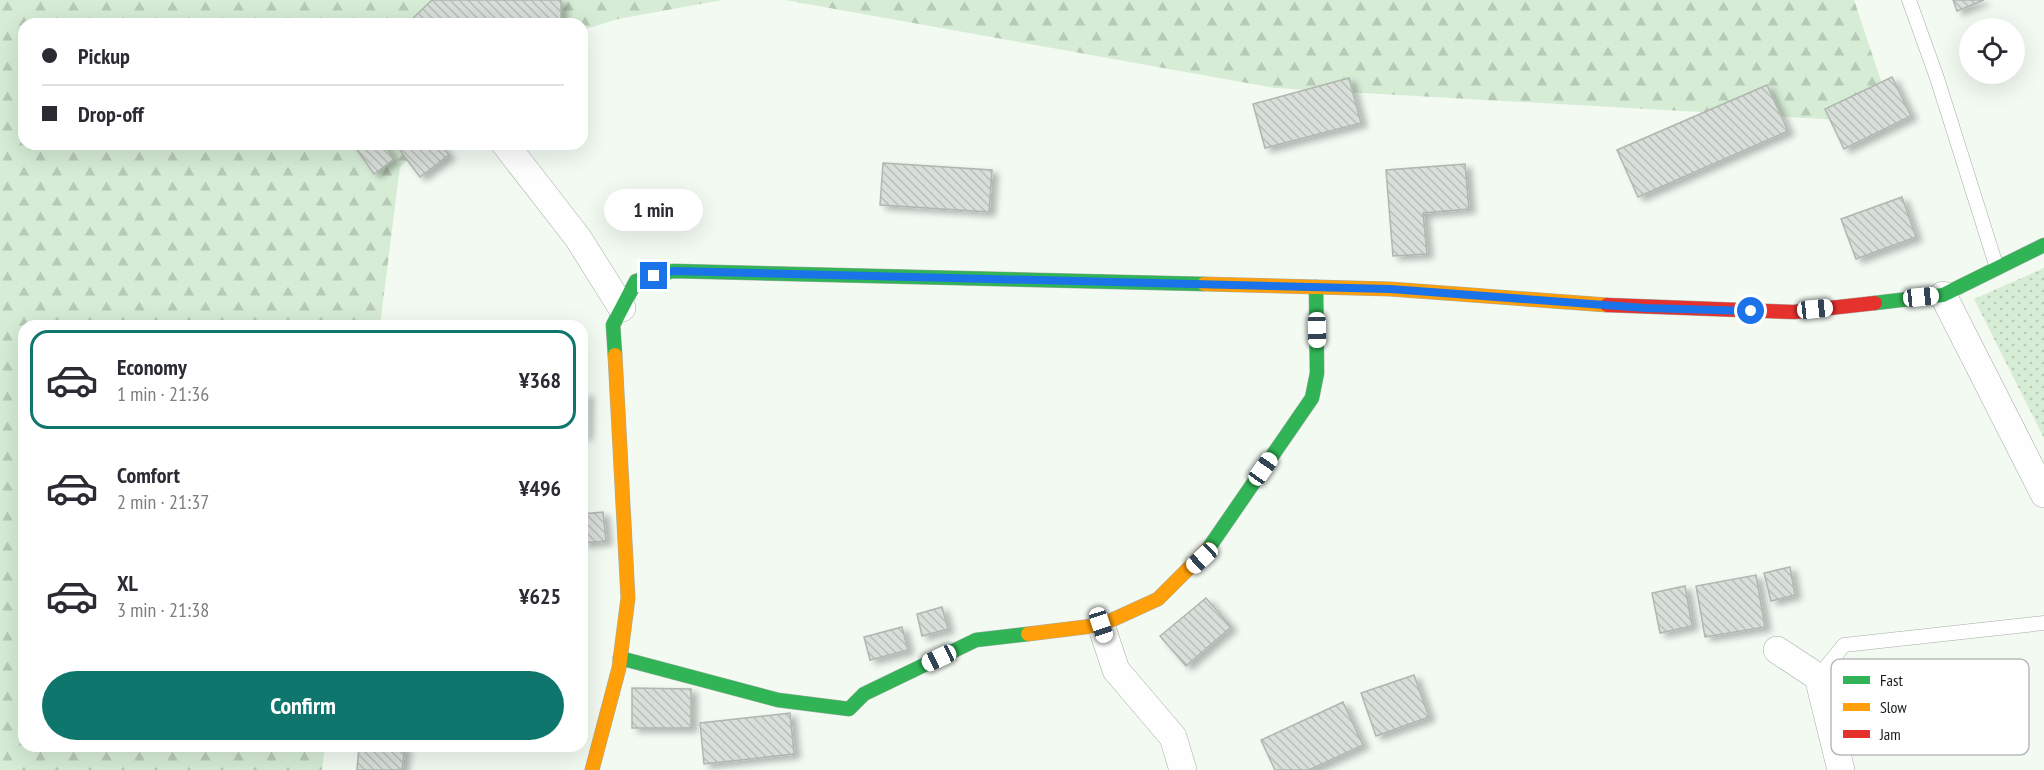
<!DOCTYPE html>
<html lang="en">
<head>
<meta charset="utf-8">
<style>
	:root { --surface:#fff; --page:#f7f7f7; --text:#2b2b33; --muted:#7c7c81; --line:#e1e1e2; --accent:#0f766e }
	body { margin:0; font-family:"PT Sans Narrow",sans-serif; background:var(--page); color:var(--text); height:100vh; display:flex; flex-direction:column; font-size:22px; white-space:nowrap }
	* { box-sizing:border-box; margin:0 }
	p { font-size:20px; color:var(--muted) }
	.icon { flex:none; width:33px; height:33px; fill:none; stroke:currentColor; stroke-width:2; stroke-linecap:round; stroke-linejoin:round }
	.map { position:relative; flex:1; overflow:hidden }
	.details { position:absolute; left:18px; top:320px; width:570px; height:432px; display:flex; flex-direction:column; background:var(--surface); border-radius:18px; box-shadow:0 6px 24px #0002 }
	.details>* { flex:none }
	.guide { position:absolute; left:18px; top:18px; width:570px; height:132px; border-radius:18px; box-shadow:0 6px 24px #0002; display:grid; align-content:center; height:132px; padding:0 24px; background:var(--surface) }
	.tools { position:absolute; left:1959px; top:18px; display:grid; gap:12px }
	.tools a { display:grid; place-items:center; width:66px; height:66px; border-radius:50%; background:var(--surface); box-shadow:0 6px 24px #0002; font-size:30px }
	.end { position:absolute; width:27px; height:27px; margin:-14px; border:8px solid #1a73e8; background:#fff; box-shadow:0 0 0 3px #fff }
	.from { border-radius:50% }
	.bubble { position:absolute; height:42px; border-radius:21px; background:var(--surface); box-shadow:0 6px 24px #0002; font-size:20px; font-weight:800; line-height:42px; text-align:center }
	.car { position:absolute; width:18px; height:36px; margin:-18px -9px; border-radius:8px; box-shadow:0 0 4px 2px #0007; background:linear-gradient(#fff 24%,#345 0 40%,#fff 0 76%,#345 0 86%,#fff 0) }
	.guide b { display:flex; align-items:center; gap:21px; height:57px; font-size:22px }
	.guide b+b { border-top:2px solid var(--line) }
	.guide i { width:15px; height:15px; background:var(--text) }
	ul { padding:10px 0 0; list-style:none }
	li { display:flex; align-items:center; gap:18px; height:99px; margin:0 12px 9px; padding:0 12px; border:3px solid transparent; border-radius:18px }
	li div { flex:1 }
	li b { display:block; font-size:22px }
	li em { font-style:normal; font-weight:800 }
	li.current { border-color:var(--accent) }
	li>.icon { width:54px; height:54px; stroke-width:1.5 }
	.primary-button { display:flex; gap:12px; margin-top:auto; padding:12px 24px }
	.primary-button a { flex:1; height:69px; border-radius:36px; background:var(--accent); color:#fff; font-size:24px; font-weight:800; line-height:69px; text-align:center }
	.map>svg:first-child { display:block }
	.forest { fill:url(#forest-firs) }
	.park { fill:url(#park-dots) }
	.building { fill:url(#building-back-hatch); stroke:#b0b6b0; stroke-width:1.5; filter:url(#shadow) }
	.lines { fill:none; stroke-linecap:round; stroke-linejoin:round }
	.lane-casing { stroke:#a7ada7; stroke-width:15 }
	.street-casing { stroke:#a7ada7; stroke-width:28 }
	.fast-casing { stroke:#a7ada7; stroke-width:15 }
	.slow-casing { stroke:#a7ada7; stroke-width:15 }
	.jam-casing { stroke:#a7ada7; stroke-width:15 }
	.lane { stroke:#fdfefd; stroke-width:14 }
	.street { stroke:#fdfefd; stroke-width:27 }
	.fast { stroke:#30b455; stroke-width:14 }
	.slow { stroke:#ff9f0a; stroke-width:14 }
	.jam { stroke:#e5322d; stroke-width:14 }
	.route { stroke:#1a73e8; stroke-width:8 }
	.key { fill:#fff; stroke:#b9bbb9; stroke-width:1.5 }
	.key-label { font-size:16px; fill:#161b16 }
</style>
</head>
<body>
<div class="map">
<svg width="2044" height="770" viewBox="0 0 2044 770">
	<defs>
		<pattern id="forest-firs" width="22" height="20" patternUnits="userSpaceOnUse" patternTransform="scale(1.5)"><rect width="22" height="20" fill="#d6ecd5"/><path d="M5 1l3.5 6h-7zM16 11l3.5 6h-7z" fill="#b7cab6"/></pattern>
		<pattern id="park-dots" width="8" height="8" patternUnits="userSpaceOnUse" patternTransform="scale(1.5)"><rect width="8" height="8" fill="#d6ecd5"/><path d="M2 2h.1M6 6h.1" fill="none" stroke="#b7cab6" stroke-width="1.8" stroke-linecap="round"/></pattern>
		<pattern id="building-back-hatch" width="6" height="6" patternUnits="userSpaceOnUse" patternTransform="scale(1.5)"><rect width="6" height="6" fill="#d8ded8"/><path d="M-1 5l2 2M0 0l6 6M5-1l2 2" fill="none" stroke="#b9beb9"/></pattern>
		<filter id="shadow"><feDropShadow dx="6" dy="4" stdDeviation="3" flood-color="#0004"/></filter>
	</defs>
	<rect width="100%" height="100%" fill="#f2faf2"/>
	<g class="forest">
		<polygon points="0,0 722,0 618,19 582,30 582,24 24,24 24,144 425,144 400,167 380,325 24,326 24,746 325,746 322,770 0,770"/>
		<polygon points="785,0 1854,0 1895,123 1275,88"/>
	</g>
	<polygon class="park" points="2044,268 2044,438 1974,299"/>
	<g class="building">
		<polygon points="432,0 561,0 561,24 407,24"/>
		<polygon points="1953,0 1984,0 1957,11"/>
		<polygon points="1892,77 1911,116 1844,149 1825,109"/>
		<polygon points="1349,78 1361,123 1265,148 1253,104"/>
		<polygon points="1767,85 1788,131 1638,197 1617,150"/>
		<polygon points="353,144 384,144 394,159 374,174"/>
		<polygon points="395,144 440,144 449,155 420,177"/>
		<polygon points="883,163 992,170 989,212 880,205"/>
		<polygon points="1465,164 1469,209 1423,213 1427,254 1393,256 1386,170"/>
		<polygon points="1902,197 1916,237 1856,259 1841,219"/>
		<polygon points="582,393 587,393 586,436 582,436"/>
		<polygon points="603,512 606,541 582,543 582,514"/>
		<polygon points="1790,567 1795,595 1771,601 1764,573"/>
		<polygon points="1756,575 1765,627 1705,637 1696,586"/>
		<polygon points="1685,586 1692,626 1660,633 1652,593"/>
		<polygon points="1206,598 1231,627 1186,666 1160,636"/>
		<polygon points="942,607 948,629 922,636 917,614"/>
		<polygon points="902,627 908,650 870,660 864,637"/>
		<polygon points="1414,675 1429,717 1376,736 1361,693"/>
		<polygon points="632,688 691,689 691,728 632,728"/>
		<polygon points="1343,702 1363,745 1309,770 1275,770 1261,740"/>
		<polygon points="790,713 794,754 704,764 700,723"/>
		<polygon points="359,746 405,746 402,770 357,770"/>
	</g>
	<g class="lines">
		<defs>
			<g id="lane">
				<polyline points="1909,0 1937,78 1997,268"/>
				<polyline points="1818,677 1844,645 2044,623"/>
			</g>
			<g id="street">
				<polyline points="505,144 578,238 622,308"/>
				<polyline points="1943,295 2044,494"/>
				<polyline points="1101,625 1116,670 1173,737 1183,770"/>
				<polyline points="1777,650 1818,677 1841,770"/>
			</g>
			<g id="fast">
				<polyline points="1875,303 1943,295 2044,245"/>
				<polyline points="615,355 613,325 636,281 673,271 1204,284"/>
				<polyline points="1208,549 1312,398 1317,373 1316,287"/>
				<polyline points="620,658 778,700 849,709 864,694 976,640 1028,634"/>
			</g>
			<g id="slow">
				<polyline points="1204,284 1390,289 1607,305"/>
				<polyline points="1028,634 1101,625 1158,599 1208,549"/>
				<polyline points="592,770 619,668 628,598 615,355"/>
			</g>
			<polyline id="jam" points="1607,305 1794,312 1875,303"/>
		</defs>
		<use href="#lane" class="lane-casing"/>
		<use href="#street" class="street-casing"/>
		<use href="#fast" class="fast-casing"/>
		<use href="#slow" class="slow-casing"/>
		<use href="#jam" class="jam-casing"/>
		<use href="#lane" class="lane"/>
		<use href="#street" class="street"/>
		<use href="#fast" class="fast"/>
		<use href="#slow" class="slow"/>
		<use href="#jam" class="jam"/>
	</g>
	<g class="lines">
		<polyline class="route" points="654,276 673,271 1390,289 1645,308 1751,311"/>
	</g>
	<rect x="1831" y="659" width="198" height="96" rx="9" class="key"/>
	<rect x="1843" y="676" width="27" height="8" fill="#30b455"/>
	<rect x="1843" y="703" width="27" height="8" fill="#ff9f0a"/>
	<rect x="1843" y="730" width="27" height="8" fill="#e5322d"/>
	<g class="key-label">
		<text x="1880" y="686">Fast</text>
		<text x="1880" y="713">Slow</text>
		<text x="1880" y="740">Jam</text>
	</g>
</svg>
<div class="tools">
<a><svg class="icon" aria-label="locate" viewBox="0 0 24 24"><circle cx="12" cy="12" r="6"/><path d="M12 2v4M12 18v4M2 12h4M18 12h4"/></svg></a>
</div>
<i class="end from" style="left:1751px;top:311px"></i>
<i class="end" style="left:654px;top:276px"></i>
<div class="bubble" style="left:604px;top:189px;width:99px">1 min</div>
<i class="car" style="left:1921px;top:297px;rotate:84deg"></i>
<i class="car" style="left:1815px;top:309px;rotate:84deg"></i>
<i class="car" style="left:1317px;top:330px;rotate:179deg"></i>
<i class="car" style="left:1263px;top:469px;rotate:35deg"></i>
<i class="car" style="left:1202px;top:558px;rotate:227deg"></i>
<i class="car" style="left:1101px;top:625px;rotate:162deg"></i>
<i class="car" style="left:939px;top:658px;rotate:245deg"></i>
<div class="guide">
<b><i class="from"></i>Pickup</b>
<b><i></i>Drop-off</b>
</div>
<section class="details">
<ul>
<li class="current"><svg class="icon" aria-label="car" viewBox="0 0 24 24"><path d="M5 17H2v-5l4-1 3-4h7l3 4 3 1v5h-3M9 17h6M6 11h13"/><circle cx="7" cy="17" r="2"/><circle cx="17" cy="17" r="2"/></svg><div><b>Economy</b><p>1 min · 21:36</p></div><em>¥368</em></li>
<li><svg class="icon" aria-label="car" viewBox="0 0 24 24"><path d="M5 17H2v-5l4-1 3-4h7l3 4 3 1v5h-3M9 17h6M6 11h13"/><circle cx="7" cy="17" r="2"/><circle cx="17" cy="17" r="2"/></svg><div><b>Comfort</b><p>2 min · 21:37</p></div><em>¥496</em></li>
<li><svg class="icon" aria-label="car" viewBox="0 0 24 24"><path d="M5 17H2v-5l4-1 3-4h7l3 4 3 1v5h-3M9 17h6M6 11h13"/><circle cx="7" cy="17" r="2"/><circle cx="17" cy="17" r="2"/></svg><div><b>XL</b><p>3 min · 21:38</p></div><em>¥625</em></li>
</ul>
<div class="primary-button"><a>Confirm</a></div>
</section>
</div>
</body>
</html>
